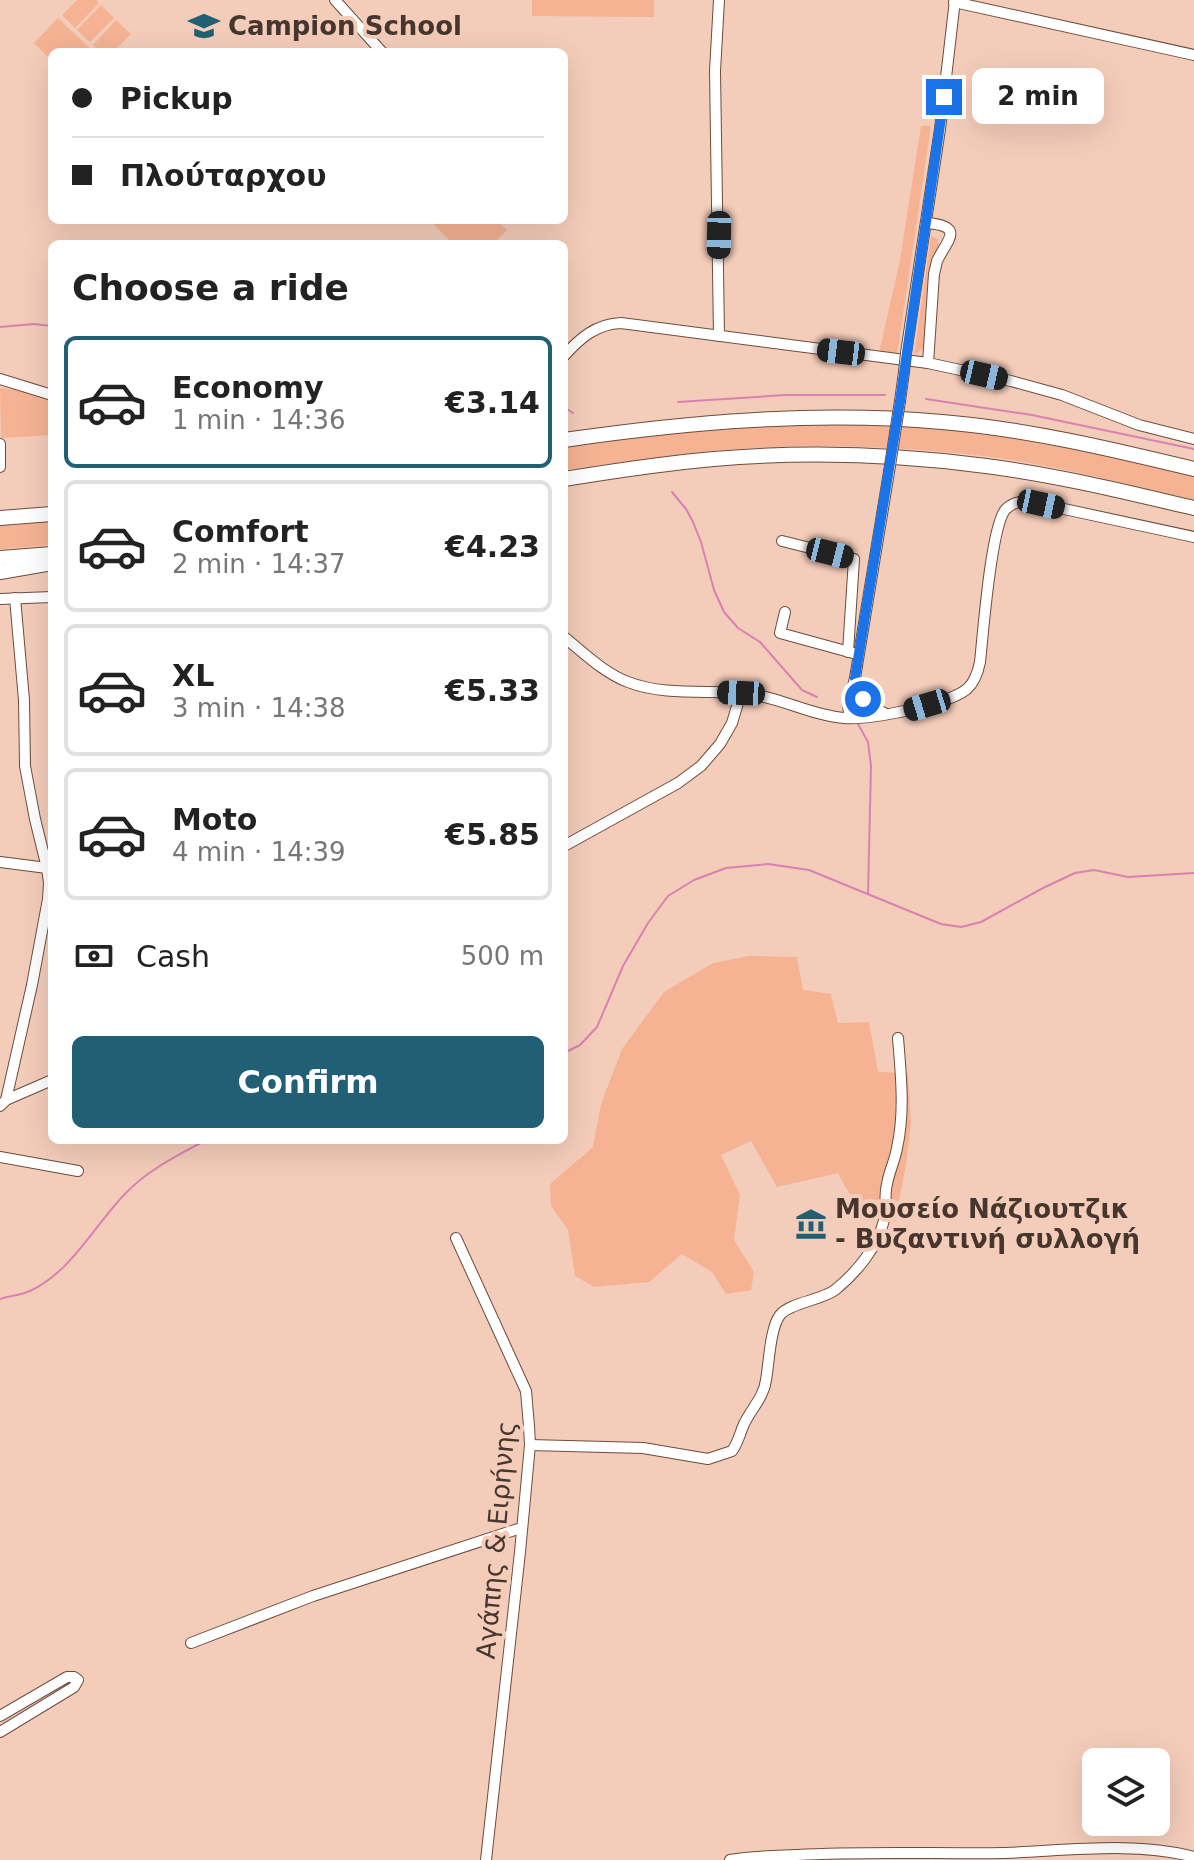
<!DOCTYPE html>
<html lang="en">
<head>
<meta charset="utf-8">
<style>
	:root { --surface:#fff; --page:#f2f2f2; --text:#222; --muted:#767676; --line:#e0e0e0; --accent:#215f75 }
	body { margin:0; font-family:"DejaVu Sans",sans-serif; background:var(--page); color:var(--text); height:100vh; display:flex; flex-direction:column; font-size:30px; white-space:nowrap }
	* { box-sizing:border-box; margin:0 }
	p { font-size:26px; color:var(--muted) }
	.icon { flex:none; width:44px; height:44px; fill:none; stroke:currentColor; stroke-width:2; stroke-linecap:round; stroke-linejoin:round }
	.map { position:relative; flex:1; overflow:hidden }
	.details { position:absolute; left:48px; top:240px; width:520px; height:904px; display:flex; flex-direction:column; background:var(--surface); border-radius:12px; box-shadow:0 8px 32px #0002 }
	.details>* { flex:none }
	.top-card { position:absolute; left:48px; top:48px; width:520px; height:176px; border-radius:12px; box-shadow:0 8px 32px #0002; display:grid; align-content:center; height:176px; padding:0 24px; background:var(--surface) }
	.controls { position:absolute; left:1082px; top:1748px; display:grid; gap:16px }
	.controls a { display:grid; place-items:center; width:88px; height:88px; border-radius:12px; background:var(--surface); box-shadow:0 8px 32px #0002; font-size:40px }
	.end { position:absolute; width:36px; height:36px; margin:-18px; border:10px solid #1a73e8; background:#fff; box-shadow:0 0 0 4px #fff }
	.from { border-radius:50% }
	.bubble { position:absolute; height:56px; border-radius:12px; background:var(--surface); box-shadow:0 8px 32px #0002; font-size:26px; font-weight:700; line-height:56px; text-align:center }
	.car { position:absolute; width:24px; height:48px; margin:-24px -12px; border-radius:10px; box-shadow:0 0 6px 2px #0007; background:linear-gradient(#222 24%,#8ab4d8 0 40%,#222 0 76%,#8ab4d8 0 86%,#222 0) }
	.top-card b { display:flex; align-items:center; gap:28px; height:76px; font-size:30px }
	.top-card b+b { border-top:2px solid var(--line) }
	.top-card i { width:20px; height:20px; background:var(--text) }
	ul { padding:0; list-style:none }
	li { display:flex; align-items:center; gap:24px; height:132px; margin:0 16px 12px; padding:0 8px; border:4px solid var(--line); border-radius:12px }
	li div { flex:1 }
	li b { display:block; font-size:30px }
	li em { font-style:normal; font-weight:700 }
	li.active { border-color:var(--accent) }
	li>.icon { width:72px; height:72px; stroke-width:1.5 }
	h2 { padding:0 24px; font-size:36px; line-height:96px }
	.pay { display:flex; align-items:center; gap:20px; height:88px; padding:0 24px; font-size:30px }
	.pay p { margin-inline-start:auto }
	.action { display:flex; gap:16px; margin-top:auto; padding:16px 24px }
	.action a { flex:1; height:92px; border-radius:12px; background:var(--accent); color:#fff; font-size:32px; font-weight:700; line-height:92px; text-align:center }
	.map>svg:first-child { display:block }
	.green { fill:#f5b394 }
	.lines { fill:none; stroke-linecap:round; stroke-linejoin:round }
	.stream { stroke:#d982b2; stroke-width:2 }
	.minor-casing { stroke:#6d4c3c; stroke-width:12 }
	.highway-casing { stroke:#6d4c3c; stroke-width:16 }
	.minor { stroke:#fff; stroke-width:10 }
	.highway { stroke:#fff; stroke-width:14 }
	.minor-bridge-casing { stroke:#6d4c3c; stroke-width:12; stroke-linecap:butt }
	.minor-bridge { stroke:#fff; stroke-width:10 }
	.route { stroke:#1a73e8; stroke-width:10 }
	.labels { text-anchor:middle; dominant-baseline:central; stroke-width:8; stroke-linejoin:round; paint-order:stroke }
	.poi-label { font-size:26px; font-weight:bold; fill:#46362e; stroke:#f4ccba; text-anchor:start }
	.street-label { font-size:26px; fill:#46362e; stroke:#f4ccba }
</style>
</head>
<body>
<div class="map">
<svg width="1194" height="1860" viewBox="0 0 1194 1860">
	<rect width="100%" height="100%" fill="#f4ccba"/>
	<g class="green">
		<polygon points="77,0 96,0 99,3 75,28 62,15"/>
		<polygon points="532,0 654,0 654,17 532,16"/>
		<polygon points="101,5 114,18 90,42 77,30"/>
		<polygon points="58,18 94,52 52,52 52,61 34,43"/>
		<polygon points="116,20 131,34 113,52 100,52 93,45"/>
		<polygon points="921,126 931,126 897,355 879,353 900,260"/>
		<polygon points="429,220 497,220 507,230 493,244 453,244"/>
		<polygon points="931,236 938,239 939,248 930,273 927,292 925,341 923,349 914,355"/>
		<polygon points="0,388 37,392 52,401 52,435 1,438"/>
		<path d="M759,424C832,424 905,424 978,432C1051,441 1123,459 1194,475V500C1121,483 1049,463 974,455C885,445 792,443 702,452C656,457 610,464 564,470V446L648,434Z"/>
		<polygon points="52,522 52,545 0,549 0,526"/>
		<path d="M749,956L797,957L803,990L831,994L838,1023L869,1022L878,1072L908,1073L911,1123L906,1165L895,1222C860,1209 855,1207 838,1173L777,1187L751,1141L721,1155L740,1195L734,1240L754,1272L751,1290L726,1294L712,1272L682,1254L649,1282L594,1287L575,1276L568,1230L551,1206L550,1184L593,1147L601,1104L622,1049L664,992L713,963Z"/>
	</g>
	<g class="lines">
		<g class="stream">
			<polyline points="0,327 34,324 52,326"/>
			<polyline points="926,399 1032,415 1194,449"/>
			<polyline points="678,402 786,395 885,395"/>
			<polyline points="564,407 573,413"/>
			<polyline points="672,492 686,509 693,522 701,542 714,590 724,612 738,628 760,642 802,690 817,697"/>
			<polyline points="858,724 868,742 871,766 868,893"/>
			<polyline points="564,1053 580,1045 597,1027 623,966 648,923 668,896 694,880 726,868 768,864 809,870 941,924 961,927 981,922 1043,888 1075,873 1094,870 1128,877 1194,873"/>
			<path d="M0,1299C10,1296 21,1295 30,1291C71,1272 94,1226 124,1195C147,1170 177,1156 206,1140"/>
		</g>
		<defs>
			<g id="minor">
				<polyline points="335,0 382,52"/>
				<polyline points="954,2 1194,55"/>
				<path d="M926,223C966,226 947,240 937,261C936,266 935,270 934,274L928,363"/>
				<polyline points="719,336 715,71 719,0"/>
				<polyline points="906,353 940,129 955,0"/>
				<path d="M564,356C580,338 596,324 621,323L928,363L1011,381L1062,395L1139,425L1194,439"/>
				<polyline points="0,379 52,395"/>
				<polyline points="900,401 904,372"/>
				<polyline points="0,444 0,467"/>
				<polyline points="782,541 854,559 848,652"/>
				<polyline points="0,599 52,597"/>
				<polyline points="785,612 780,633 853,653"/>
				<path d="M564,637C584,653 604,673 628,682C664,696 706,690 743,693C778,696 809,715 844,718C870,720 947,705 967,689C975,682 978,672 980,662C983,635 991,524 1006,509C1016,499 1029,501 1041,504L1194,537"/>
				<path d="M856,680C862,700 867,705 886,714"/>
				<polyline points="850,718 848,706 855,678 889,472"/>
				<polyline points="564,846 678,783 701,766 720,744 732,723 741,693"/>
				<polyline points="0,862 47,868"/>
				<polyline points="6,1100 32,985 48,899 49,883 47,868 35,819 25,766 24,700 15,598"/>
				<polyline points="0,1106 6,1100 52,1080"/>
				<polyline points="0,1157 78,1171"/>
				<polyline points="456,1238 526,1391 529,1426 530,1445 520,1552 486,1860"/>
				<path d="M530,1445L643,1448L708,1459L732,1451C738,1443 740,1433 744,1424C751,1409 764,1397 766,1380C769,1364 770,1328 780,1315C789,1303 822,1300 835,1290C856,1273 878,1247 884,1220C887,1208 884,1195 887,1184C889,1172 895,1160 897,1148C905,1112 901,1075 898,1038"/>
				<polyline points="191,1643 313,1596 521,1528"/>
				<polyline points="0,1716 67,1677 74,1677 78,1680 74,1687 0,1732"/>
				<path d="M730,1860C752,1856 774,1856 797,1855C866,1851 936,1854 1005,1853C1064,1851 1137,1841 1194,1857"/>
			</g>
			<g id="highway">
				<path d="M564,440C689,422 816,411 942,422C1027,429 1111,449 1194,469"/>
				<path d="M564,479C614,471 664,463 714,459C805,451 896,454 986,466C1057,475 1125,492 1194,508"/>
				<polyline points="0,518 52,514"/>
				<polyline points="0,558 52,554"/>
				<polyline points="0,572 52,563"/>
			</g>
		</defs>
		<use href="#minor" class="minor-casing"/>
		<use href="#highway" class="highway-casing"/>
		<use href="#minor" class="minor"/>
		<use href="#highway" class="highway"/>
		<defs>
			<g id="minor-bridge">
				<polyline points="904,372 906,353"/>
				<polyline points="889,472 900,401"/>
			</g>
		</defs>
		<use href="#minor-bridge" class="minor-bridge-casing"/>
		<use href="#minor-bridge" class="minor-bridge"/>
	</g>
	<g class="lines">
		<polyline class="route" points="863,699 855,678 900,401 944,97"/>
	</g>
	<defs>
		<symbol id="university-bare" viewBox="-9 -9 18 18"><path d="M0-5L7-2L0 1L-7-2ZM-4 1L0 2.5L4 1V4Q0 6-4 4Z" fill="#215f75" stroke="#f4ccba" stroke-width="2.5" paint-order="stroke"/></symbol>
		<symbol id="museum-bare" viewBox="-9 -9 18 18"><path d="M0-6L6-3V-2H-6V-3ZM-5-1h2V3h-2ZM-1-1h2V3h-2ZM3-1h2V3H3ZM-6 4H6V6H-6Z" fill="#215f75" stroke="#f4ccba" stroke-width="2.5" paint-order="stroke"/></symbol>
	</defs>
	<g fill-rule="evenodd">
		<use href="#university-bare" x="182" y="4" width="44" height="44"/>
		<use href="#museum-bare" x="789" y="1202" width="44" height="44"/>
	</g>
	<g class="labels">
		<g class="poi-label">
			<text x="228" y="26">Campion School</text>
			<text x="835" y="1209">Μουσείο Νάζιουτζικ<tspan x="835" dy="30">- Βυζαντινή συλλογή</tspan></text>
		</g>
		<g class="street-label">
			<text transform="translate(496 1540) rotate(-85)">Αγάπης &amp; Ειρήνης</text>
		</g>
	</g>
</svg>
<div class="controls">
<a><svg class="icon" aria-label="layers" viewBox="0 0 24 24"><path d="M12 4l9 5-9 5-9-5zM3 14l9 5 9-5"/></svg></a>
</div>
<i class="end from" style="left:863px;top:699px"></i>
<i class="end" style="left:944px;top:97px"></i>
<div class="bubble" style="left:972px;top:68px;width:132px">2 min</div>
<i class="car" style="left:719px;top:235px;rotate:181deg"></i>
<i class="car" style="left:841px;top:352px;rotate:277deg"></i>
<i class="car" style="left:984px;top:375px;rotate:103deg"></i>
<i class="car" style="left:1041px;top:504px;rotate:102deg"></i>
<i class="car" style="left:830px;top:553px;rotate:104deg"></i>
<i class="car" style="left:741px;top:693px;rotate:272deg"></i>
<i class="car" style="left:927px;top:705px;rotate:253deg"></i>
<div class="top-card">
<b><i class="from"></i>Pickup</b>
<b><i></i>Πλούταρχου</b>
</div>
<section class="details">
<h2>Choose a ride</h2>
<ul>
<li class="active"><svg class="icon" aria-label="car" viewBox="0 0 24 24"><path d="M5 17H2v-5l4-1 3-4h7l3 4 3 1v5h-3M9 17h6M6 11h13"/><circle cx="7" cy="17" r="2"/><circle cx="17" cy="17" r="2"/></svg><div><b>Economy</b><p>1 min · 14:36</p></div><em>€3.14</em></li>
<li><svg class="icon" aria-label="car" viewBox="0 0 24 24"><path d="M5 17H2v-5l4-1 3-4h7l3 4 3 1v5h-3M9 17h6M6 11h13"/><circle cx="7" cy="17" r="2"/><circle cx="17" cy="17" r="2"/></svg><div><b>Comfort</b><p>2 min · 14:37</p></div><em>€4.23</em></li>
<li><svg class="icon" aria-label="car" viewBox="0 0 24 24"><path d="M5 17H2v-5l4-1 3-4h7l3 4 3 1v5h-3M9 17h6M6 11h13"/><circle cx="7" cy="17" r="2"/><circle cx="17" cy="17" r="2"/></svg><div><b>XL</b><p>3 min · 14:38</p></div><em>€5.33</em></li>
<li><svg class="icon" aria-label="car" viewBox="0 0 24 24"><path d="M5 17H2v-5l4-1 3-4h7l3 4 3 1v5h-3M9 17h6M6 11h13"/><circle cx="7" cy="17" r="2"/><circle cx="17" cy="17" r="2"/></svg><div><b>Moto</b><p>4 min · 14:39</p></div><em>€5.85</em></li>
</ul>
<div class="pay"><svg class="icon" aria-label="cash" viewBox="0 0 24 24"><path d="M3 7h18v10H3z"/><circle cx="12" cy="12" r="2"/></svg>Cash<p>500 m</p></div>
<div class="action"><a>Confirm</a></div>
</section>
</div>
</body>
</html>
